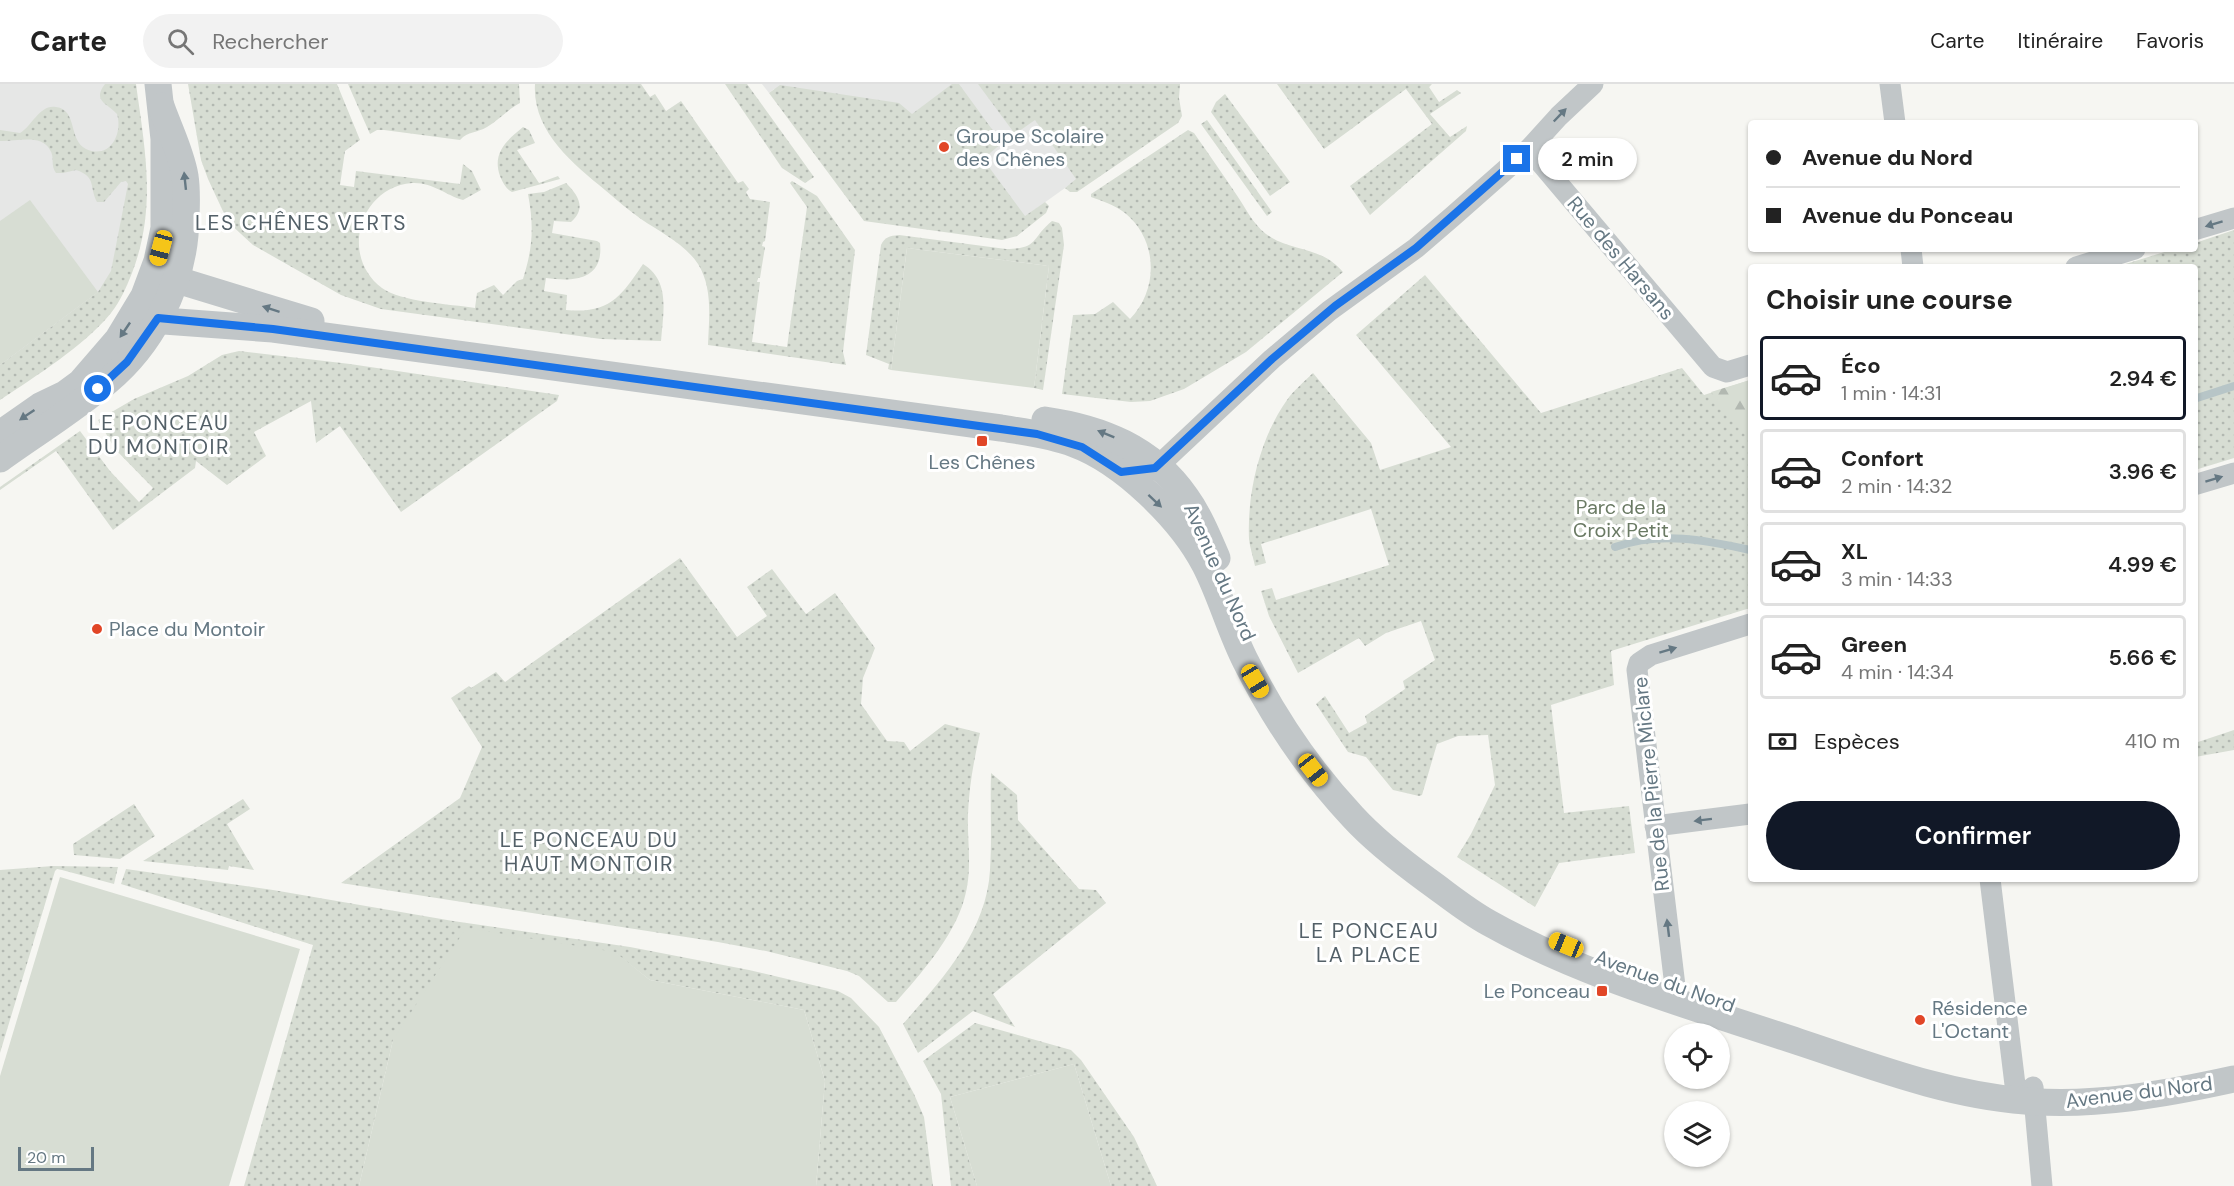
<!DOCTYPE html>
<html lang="fr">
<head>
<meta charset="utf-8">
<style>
	:root { --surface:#fff; --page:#f2f2f2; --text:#222; --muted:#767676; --line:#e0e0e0; --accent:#111827 }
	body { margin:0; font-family:"DM Sans",sans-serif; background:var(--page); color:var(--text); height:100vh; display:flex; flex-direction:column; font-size:22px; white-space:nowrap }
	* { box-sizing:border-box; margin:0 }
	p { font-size:20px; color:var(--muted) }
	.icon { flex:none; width:33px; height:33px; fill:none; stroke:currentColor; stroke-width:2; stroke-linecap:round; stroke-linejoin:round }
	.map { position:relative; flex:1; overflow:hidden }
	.drawer { position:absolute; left:1748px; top:180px; width:450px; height:618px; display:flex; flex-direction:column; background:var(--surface); border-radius:6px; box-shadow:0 2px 4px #0004 }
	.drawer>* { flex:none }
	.top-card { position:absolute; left:1748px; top:36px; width:450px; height:132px; border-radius:6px; box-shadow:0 2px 4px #0004; display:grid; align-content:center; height:132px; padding:0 18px; background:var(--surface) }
	.buttons { position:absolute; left:1664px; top:939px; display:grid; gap:12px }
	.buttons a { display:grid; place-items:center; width:66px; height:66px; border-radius:50%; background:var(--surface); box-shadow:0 2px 4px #0004; font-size:30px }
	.scale { position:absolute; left:18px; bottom:15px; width:76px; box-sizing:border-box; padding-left:6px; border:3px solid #657883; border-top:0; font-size:16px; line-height:21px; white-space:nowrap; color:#657883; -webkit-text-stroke:4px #fff; paint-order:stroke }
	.end { position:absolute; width:27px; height:27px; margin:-14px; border:8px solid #1a73e8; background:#fff; box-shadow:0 0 0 3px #fff }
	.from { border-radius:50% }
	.bubble { position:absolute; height:42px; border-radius:21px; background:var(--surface); box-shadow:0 2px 4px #0004; font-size:20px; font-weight:600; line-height:42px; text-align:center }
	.car { position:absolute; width:18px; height:36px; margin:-18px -9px; border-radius:8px; box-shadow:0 0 4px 2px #0007; background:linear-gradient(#f5c518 24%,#345 0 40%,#f5c518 0 76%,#345 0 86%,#f5c518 0) }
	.top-card b { display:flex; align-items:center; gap:21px; height:57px; font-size:22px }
	.top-card b+b { border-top:2px solid var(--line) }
	.top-card i { width:15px; height:15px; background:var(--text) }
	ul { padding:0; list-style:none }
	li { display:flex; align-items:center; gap:18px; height:84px; margin:0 12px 9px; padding:0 6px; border:3px solid var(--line); border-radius:6px }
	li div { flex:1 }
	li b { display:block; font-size:22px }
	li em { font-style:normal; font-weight:600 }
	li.current { border-color:var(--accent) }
	li>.icon { width:54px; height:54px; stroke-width:1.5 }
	h2 { padding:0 18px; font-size:27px; line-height:72px }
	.pay { display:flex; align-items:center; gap:15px; height:66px; padding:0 18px; font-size:22px }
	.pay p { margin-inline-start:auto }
	.action { display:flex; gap:12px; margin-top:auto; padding:12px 18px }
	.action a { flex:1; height:69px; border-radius:36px; background:var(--accent); color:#fff; font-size:24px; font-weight:600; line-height:69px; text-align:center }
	header { display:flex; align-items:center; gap:36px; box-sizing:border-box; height:84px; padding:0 30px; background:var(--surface); border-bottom:2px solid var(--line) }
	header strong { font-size:28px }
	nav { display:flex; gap:33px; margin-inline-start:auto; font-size:21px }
	.search { width:420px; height:54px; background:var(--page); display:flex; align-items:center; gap:15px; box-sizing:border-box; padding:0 21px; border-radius:33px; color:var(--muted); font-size:22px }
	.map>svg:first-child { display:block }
	.built { fill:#e6e7e6 }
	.grass { fill:url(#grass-dots) }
	.forest { fill:url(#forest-firs) }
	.garden { fill:#d7ddd3 }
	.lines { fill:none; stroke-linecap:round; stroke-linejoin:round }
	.stream { stroke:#b7c5c7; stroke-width:8 }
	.minor { stroke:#c1c6c8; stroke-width:21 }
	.tertiary { stroke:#c1c6c8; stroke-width:27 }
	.oneway { fill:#657883 }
	.route { stroke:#1a73e8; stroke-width:8 }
	.poi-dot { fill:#e14627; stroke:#fff; stroke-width:2 }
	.labels { text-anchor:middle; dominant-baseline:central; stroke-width:6; stroke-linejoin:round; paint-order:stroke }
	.poi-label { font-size:20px; fill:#657883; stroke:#fff; text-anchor:start }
	.street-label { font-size:20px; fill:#657883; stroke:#fff }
	.park-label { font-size:20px; fill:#6a7a64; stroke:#fff }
	.neighbourhood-label { font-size:21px; letter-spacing:1.5px; fill:#536068; stroke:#fff }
</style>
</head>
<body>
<header>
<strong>Carte</strong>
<div class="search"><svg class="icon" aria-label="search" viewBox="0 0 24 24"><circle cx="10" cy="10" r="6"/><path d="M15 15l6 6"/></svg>Rechercher</div>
<nav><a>Carte</a><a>Itinéraire</a><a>Favoris</a></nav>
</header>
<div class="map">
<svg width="2234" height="1102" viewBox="0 0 2234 1102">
	<defs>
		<pattern id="grass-dots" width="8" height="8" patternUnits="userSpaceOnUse" patternTransform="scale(1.5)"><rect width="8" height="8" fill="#d7ddd3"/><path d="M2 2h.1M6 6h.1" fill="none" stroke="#b2b8b1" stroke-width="1.8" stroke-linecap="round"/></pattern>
		<pattern id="forest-firs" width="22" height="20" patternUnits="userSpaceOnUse" patternTransform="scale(1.5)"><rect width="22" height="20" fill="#d7ddd3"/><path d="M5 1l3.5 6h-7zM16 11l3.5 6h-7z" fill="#b2b8b1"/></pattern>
	</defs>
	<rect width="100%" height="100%" fill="#f6f6f2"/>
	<g class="built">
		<polygon points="0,0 124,0 140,89 109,205 0,282"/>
		<polygon points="762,0 1056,0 1086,89 1006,146 774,5 769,9"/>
	</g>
	<g class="grass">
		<path d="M105,0H136C145,66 157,124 132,189C126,204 121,216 111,229C84,262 36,292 0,316V281L98,208L111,187L128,100L126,97L121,98L104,118H97C89,103 97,93 76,86L63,89H56C50,81 55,73 50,66C41,49 15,58 0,57V46L20,49C32,42 40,20 56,23C78,26 68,56 86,65C110,76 123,50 117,30C107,19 92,17 105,0Z"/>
		<path d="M188,0H337L360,56L345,67L340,101L354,103L356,87L460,100L463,80L472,87L481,106L463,116C445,111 433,98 412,99C360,103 339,172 382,204C401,218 450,220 475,224L477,209L494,201L503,211L517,197L523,195C533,163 534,142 528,110L544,108L566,99C578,111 587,124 571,138L554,137L552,149L597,157L600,159C604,196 574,198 546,194L544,207L567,211L566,226C609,230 621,213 643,180C671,197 663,229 661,257L601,255L381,225L341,211L253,161L228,138L208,95L201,76Z"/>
		<path d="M348,0H519L520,19C508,25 499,36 487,43C477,49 468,47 460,56L384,46H377L370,50Z"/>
		<path d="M535,0H641L650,13L655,10L666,27L681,17L738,99L743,97L749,105L746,108L750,115L770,118L765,157L763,158L762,162L765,163L760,194H758L757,198H760L752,258L787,263L807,123L790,99L792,97L817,112L855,166L843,268L846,281L708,261C709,234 713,204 698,180C685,160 660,148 641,135C628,126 617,116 605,106C573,80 532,47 535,0Z"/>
		<polygon points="725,0 747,0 814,93 805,99 782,84"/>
		<polygon points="952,0 959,0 1002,59 983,75 1025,132 1045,118 1049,122 1046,129 1017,152 1002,156 864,137 769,9 780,1 899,19 912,30"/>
		<polygon points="978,0 1180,0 1179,14 1182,32 1178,39 1077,108 1070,108 1065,104 1076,95 1035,36 1015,50"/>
		<polygon points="1277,0 1432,0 1429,3 1439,18 1457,6 1461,9 1430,30 1450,53 1467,42 1466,47 1370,131 1350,102 1432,40 1406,5 1324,65"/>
		<polygon points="1225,10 1290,98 1270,112 1211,28 1216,18"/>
		<polygon points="1207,36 1272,128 1267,132 1201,40"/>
		<path d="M523,43L529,46L535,59L517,66L539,99L558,92L560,95L512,108C506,105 503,99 500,92C492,69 506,57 523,43Z"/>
		<path d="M1188,46L1194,49C1208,69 1222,89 1236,110C1245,123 1253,140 1266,150C1293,169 1320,161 1343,188L1246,268L1184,305L1150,317L1131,318L1062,310L1073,231L1095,230L1113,218L1130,235C1159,205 1158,156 1125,129C1115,121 1102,117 1091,113V110Z"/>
		<path d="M1052,137L1059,139L1062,144L1064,161L1043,306L1034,304L1049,182L907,164L891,286L888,285L889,280L866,271L881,161C885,153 889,152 899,151L1006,165C1039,165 1031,154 1052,137Z"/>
		<polygon points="2234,146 2234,374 2195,386 2194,183 2116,183 2174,165 2194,165 2195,159"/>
		<path d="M1425,191L1541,329L1682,284L1704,311L1750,296V524L1611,567L1614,601L1551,621L1564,729L1629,722L1635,769L1559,779L1535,823L1457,773L1471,750L1495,701L1488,651L1458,652L1437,660L1422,711L1419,712L1393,706L1366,673L1348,668L1316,620L1325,612L1349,649L1367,639L1365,632L1405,605L1403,597L1435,576L1421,537L1386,549L1365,562L1359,554L1298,589L1269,532L1261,507L1272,504L1276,516L1389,481L1371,425L1261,460L1266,479L1255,482C1253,473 1250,464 1249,455C1247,408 1260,354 1287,316C1294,306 1304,298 1313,289L1371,359L1380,386L1451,363L1356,251Z"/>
		<polygon points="239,267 350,280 559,311 557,317 401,428 340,342 316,359 311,317 254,348 266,372 227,401 196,377 195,384 113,446 56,367 0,406 0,403 80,347 110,387 139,418 153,404 115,365 98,336 134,315 188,292 222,271"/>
		<path d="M680,474L737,553L767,532L747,503L772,485L806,530L835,509L875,564L863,594L861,620L887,657L904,658L910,667L945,640L980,649C974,676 969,702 968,730C967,760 973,785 964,816C954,852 920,891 896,918H888L859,892L847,887L766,867L718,858L341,799L460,714L482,663L451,614L469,602L471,604L496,588L505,598Z"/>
		<polygon points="2234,646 2234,666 2195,673 2195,659"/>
		<path d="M991,689L1017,711L1018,736L1079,805L1096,806L1106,819L993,910L1015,943L973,927L918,969L903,940C941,897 987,847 990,786C992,754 990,721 991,689Z"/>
		<polygon points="243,715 250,725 227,740 254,786 229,782 228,786 143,777"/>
		<polygon points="134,720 155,752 120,775 74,771 73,760"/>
		<polygon points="53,782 118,783 114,800 62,786 57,785 55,787 0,969 0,786"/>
		<polygon points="126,785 273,806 453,837 630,863 749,886 838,907 851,914 879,943 914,1010 924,1033 933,1102 816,1102 825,997 804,926 650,896 614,868 393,956 359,1102 244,1102 313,861 121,800"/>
		<polygon points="975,939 1071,966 1081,976 1134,1053 1157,1102 1111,1102 1074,980 950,1013 977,1102 951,1102 941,1010 923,977"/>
	</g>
	<polygon class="forest" points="1750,296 1750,357 1711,308"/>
	<g class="garden">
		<polygon points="30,116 98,208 0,281 0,137"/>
		<polygon points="907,164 1049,182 1034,304 891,286"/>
		<polygon points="60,793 300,865 229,1102 0,1102 0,992"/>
		<polygon points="466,844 615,868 650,896 804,926 825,997 816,1102 359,1102 393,956"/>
		<polygon points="1074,980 1111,1102 977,1102 950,1013"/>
	</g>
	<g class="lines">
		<g class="stream">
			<polyline points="2194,315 2234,302"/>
			<path d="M1615,463C1661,447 1705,456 1750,466"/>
		</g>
		<g class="minor">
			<polyline points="1890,0 1895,39"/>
			<polyline points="1529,65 1713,283 1727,288 1750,281"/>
			<polyline points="2194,146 2234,134"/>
			<polyline points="1911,165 1913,183"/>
			<polyline points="2076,183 2135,165"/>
			<polyline points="1145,386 1152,386 1157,383 1272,275 1329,227 1416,164 1452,133 1529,65 1559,32 1593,0"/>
			<polyline points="2194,401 2234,389"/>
			<polyline points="1655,742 1750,730"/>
			<polyline points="1990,795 2017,1017"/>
			<polyline points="1675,902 1637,586 1639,579 1651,571 1750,540"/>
			<polyline points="2033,1003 2042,1102"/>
		</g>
		<g class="tertiary">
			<polyline points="151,196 172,195 187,199 311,237"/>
			<path d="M140,220L152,231L164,237L273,245L1001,344C1025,348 1051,351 1074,360C1123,378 1181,435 1205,481C1221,512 1230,547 1246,578C1274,634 1310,687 1353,733C1375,757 1401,777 1427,796C1448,811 1467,827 1489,839C1585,893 1695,923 1799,958C1872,982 1947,1011 2025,1017C2095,1023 2166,1010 2234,995"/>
			<path d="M1045,336C1101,344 1152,364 1186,413C1199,431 1208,453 1217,474"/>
			<polyline points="0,350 40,322 65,310 80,299 118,255 144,212 157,177 164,144 164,55 158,0"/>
			<path d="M0,375C36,349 74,326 108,297C150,262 180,206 185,151C186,132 188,111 185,92C181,68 169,45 161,22"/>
		</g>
	</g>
	<defs><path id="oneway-solid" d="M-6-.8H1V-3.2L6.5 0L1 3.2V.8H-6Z" transform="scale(1.5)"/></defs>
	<g class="oneway">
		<use href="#oneway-solid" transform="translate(1560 31) rotate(-46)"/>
		<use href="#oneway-solid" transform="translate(185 97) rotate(-96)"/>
		<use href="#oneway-solid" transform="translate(2214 140) rotate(163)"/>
		<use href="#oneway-solid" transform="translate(271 225) rotate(-162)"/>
		<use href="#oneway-solid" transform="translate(125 246) rotate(124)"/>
		<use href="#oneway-solid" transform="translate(27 331) rotate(146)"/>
		<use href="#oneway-solid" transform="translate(1106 350) rotate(-158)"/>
		<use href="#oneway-solid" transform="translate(2214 395) rotate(-17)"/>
		<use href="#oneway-solid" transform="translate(1155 417) rotate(43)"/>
		<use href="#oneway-solid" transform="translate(1668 566) rotate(-17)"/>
		<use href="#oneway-solid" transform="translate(1703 736) rotate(173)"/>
		<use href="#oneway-solid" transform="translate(1668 844) rotate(-97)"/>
	</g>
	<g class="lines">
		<polyline class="route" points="98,305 127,278 158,234 273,245 1037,350 1082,363 1121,388 1155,384 1272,275 1335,222 1416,164 1517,75"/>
	</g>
	<g class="poi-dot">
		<circle cx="944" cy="63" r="6"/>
		<rect x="976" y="351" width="12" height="12" rx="3"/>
		<circle cx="97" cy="545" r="6"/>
		<rect x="1596" y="901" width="12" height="12" rx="3"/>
		<circle cx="1920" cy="936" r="6"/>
	</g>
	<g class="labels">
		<g class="poi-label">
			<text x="956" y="52">Groupe Scolaire<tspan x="956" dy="23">des Chênes</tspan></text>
			<text x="982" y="378" text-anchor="middle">Les Chênes</text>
			<text x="109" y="545">Place du Montoir</text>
			<text x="1590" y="907" text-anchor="end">Le Ponceau</text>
			<text x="1932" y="924">Résidence<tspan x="1932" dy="23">L'Octant</tspan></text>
		</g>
		<g class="street-label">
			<text transform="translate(1621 174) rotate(50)">Rue des Harsans</text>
			<text transform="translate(1220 488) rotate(66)">Avenue du Nord</text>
			<text transform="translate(1651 700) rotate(-96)">Rue de la Pierre Miclare</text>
			<text transform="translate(1665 897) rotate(20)">Avenue du Nord</text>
			<text transform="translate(2139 1008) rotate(-7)">Avenue du Nord</text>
		</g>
		<g class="park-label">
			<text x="1621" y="423">Parc de la<tspan x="1621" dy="23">Croix Petit</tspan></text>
		</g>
		<g class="neighbourhood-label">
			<text x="301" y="139">LES CHÊNES VERTS</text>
			<text x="159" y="339">LE PONCEAU<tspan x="159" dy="24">DU MONTOIR</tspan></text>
			<text x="589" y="756">LE PONCEAU DU<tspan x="589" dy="24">HAUT MONTOIR</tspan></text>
			<text x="1369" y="847">LE PONCEAU<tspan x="1369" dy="24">LA PLACE</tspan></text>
		</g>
	</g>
</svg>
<div class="buttons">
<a><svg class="icon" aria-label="locate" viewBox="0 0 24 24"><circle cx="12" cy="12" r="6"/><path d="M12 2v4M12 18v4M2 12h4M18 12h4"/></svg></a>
<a><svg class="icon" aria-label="layers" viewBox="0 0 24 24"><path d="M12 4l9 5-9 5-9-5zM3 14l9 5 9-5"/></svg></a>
</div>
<div class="scale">20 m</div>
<i class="end from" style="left:98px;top:305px"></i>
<i class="end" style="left:1517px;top:75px"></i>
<div class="bubble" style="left:1538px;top:54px;width:99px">2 min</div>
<i class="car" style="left:161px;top:164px;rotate:195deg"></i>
<i class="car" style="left:1255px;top:597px;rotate:149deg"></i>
<i class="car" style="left:1313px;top:686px;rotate:142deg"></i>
<i class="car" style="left:1566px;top:861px;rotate:292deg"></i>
<div class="top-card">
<b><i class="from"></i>Avenue du Nord</b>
<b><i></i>Avenue du Ponceau</b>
</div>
<section class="drawer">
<h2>Choisir une course</h2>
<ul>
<li class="current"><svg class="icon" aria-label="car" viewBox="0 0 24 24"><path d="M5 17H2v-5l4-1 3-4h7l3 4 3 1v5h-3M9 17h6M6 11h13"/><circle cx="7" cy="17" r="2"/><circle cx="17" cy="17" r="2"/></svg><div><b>Éco</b><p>1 min · 14:31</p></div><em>2.94 €</em></li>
<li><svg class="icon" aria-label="car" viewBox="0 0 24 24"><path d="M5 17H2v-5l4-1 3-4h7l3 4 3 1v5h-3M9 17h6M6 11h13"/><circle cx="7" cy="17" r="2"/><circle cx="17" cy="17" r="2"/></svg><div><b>Confort</b><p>2 min · 14:32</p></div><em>3.96 €</em></li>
<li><svg class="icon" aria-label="car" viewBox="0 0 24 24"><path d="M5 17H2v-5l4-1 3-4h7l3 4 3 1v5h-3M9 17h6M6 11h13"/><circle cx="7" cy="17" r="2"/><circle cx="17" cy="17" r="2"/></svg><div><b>XL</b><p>3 min · 14:33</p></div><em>4.99 €</em></li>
<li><svg class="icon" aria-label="car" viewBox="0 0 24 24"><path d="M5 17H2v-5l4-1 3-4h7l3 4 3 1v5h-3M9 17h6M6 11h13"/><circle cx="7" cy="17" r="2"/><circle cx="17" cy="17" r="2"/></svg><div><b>Green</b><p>4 min · 14:34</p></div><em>5.66 €</em></li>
</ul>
<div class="pay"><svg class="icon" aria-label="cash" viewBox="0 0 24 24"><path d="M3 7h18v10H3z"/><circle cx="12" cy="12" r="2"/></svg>Espèces<p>410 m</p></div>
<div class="action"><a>Confirmer</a></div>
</section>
</div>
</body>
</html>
